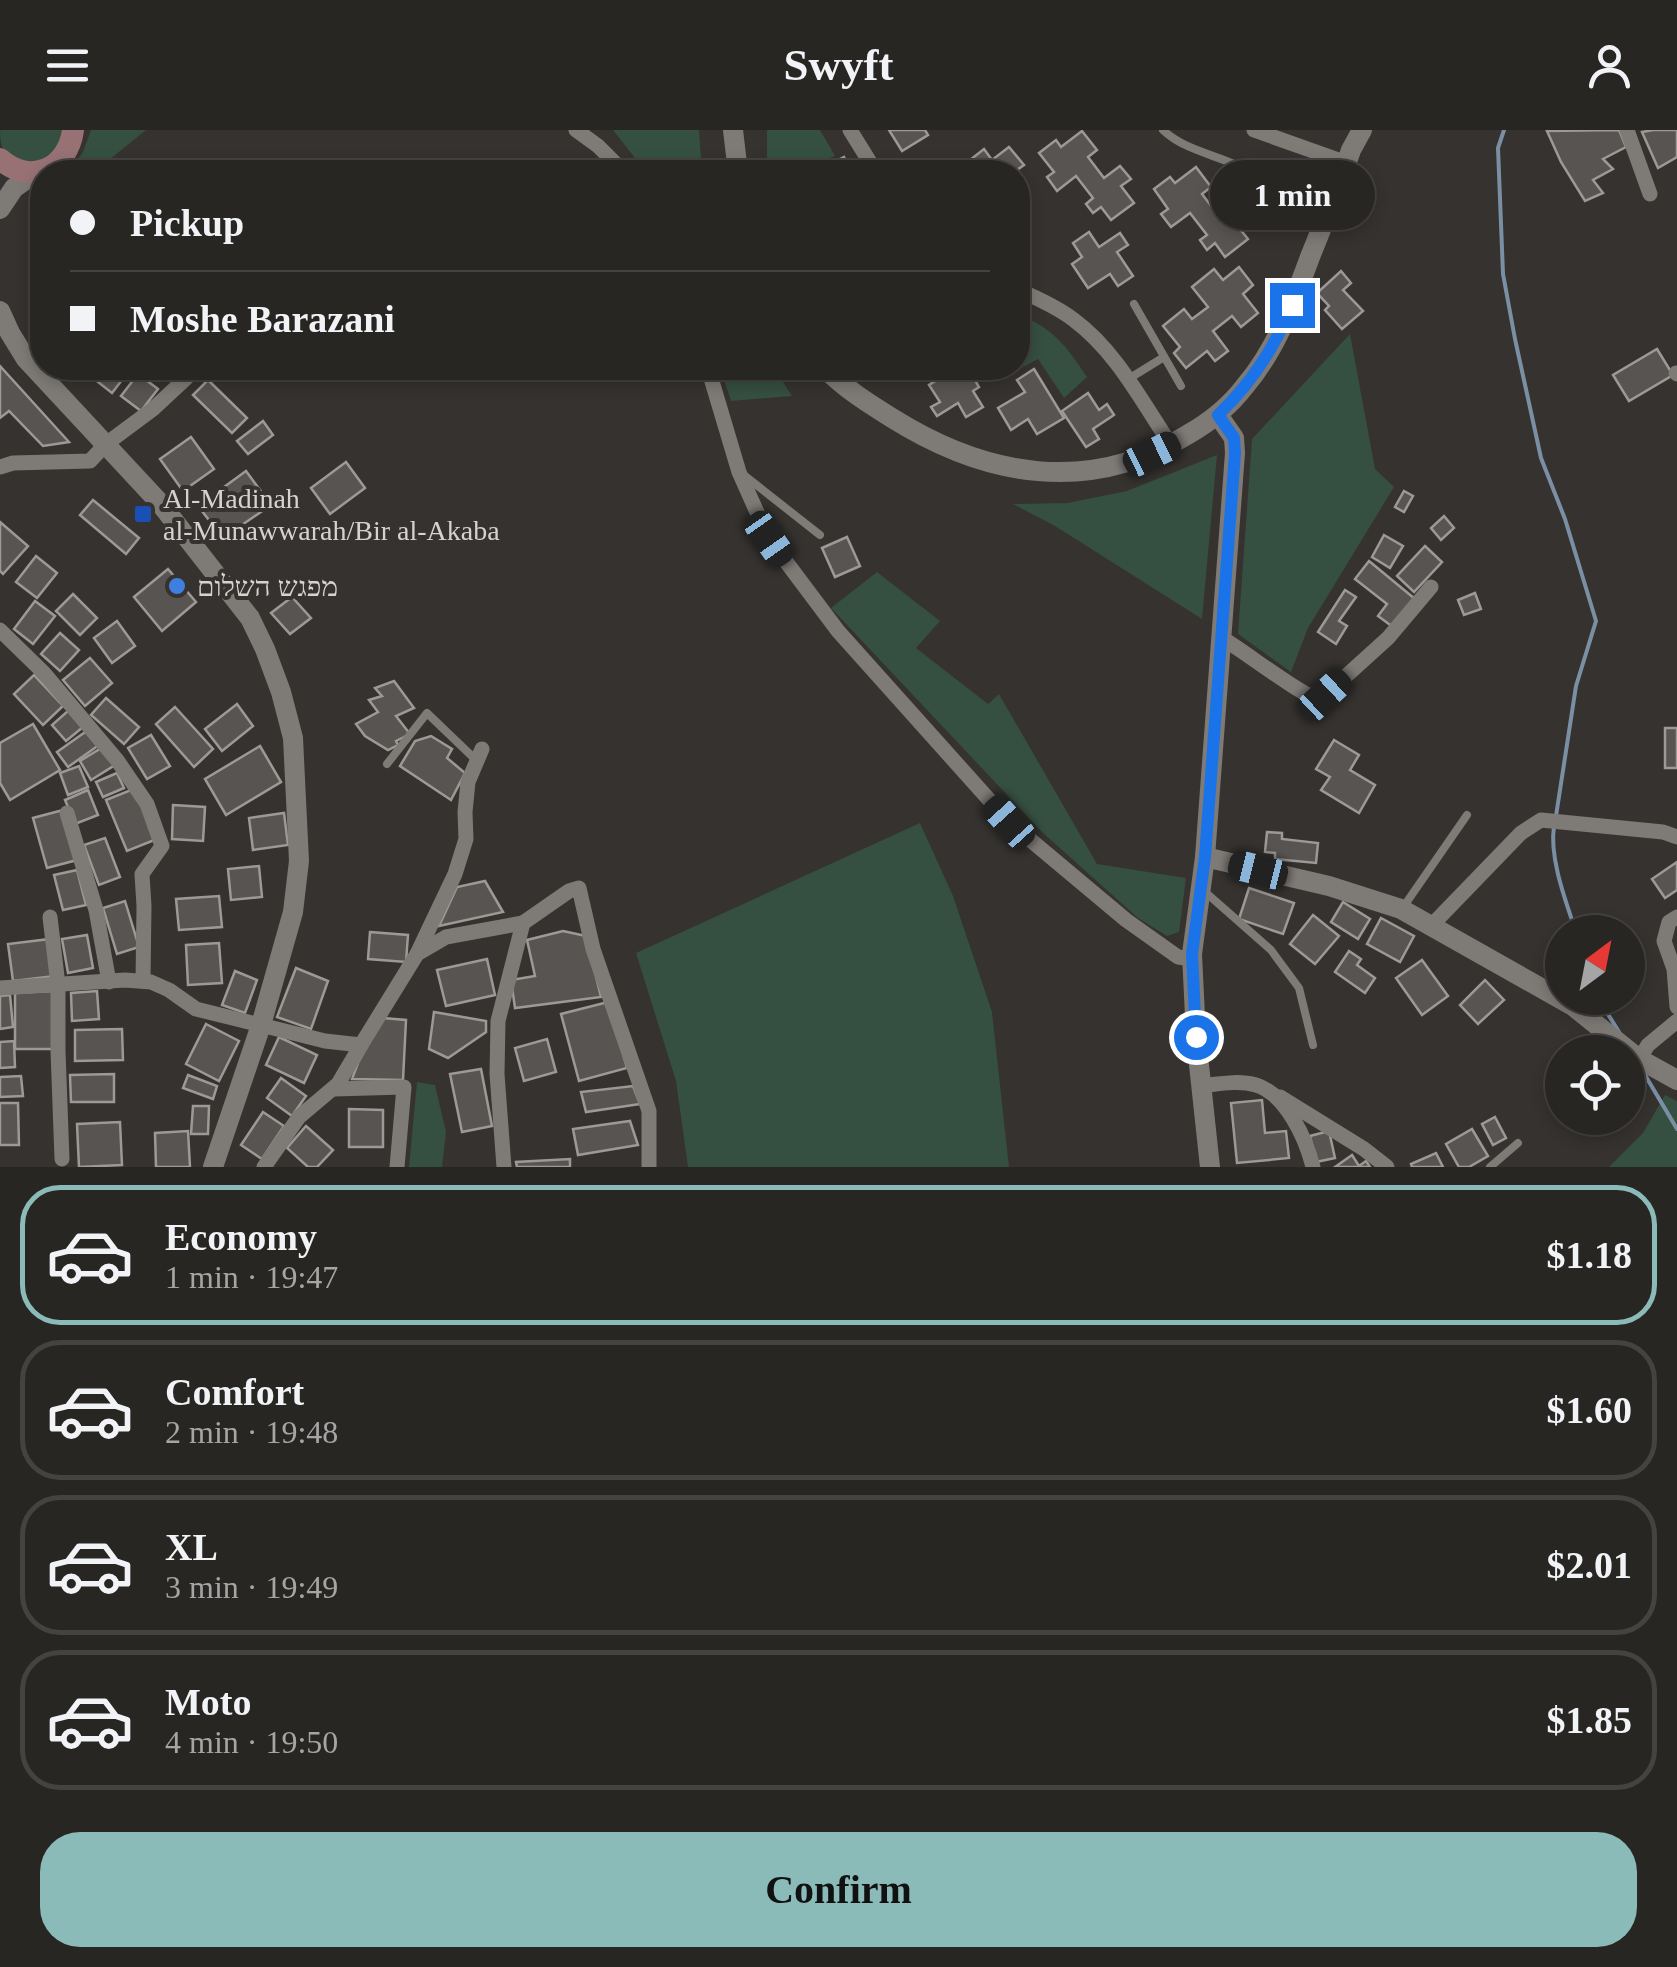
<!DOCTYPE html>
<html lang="en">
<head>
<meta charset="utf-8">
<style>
	:root { --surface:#282623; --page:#302e2b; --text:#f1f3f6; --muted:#a5a5a6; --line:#444341; --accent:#8bbbb9 }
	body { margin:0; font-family:"Times New Roman",Heebo,serif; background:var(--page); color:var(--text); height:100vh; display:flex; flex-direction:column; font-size:38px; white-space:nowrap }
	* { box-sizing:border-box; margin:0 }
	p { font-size:32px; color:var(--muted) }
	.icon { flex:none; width:55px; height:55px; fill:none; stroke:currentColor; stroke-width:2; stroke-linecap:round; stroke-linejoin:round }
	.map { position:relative; height:1037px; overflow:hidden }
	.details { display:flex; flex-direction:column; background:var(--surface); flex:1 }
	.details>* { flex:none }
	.hud { position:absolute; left:30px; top:30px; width:1000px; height:220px; border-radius:40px; box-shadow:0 5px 15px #0003,0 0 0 2px var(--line); display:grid; align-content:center; height:220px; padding:0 40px; background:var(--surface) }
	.needle { width:65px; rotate:32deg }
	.fabs { position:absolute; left:1545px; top:785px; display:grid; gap:20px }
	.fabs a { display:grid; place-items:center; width:100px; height:100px; border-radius:50%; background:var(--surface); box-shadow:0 5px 15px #0003,0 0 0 2px var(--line); font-size:50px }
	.end { position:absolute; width:45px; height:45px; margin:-22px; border:12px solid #1a73e8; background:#fff; box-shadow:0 0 0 5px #fff }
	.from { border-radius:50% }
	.bubble { position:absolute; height:70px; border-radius:35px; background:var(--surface); box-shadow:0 5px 15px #0003,0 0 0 2px var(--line); font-size:32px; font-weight:700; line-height:70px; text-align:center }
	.car { position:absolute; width:30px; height:60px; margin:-30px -15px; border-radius:12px; box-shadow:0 0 8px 2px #0007; background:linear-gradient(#222 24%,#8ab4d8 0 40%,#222 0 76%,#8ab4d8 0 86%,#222 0) }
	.hud b { display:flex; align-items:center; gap:35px; height:95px; font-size:38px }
	.hud b+b { border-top:2px solid var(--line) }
	.hud i { width:25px; height:25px; background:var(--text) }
	ul { padding:18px 0 0; list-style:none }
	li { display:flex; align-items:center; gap:30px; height:140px; margin:0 20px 15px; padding:0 20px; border:5px solid var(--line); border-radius:40px }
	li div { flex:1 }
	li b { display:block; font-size:38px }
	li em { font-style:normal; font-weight:700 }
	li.active { border-color:var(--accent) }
	li>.icon { width:90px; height:90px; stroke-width:1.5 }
	.primary-button { display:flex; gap:20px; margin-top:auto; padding:20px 40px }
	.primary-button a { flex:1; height:115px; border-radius:40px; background:var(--accent); color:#111; font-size:40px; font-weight:700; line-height:115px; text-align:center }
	header { display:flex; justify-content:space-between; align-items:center; height:130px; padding:0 40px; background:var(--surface); font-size:45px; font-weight:700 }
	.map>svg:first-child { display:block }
	.green { fill:#354f41 }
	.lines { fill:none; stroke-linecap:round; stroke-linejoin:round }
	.stream { stroke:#7b8fa4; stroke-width:4 }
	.building { fill:#585451; stroke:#9d9996; stroke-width:2.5 }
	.service { stroke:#7e7a76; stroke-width:8 }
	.minor { stroke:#7e7a76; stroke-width:15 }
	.tertiary { stroke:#7e7a76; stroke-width:20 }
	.secondary { stroke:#977174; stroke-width:22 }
	.route { stroke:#1a73e8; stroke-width:12 }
	.transit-dot { fill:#1a4fb4; stroke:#35322f; stroke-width:4 }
	.shop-dot { fill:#3f7fe0; stroke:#35322f; stroke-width:4 }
	.labels { text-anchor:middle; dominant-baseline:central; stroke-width:8; stroke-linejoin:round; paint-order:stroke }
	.poi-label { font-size:28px; fill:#d5d2d0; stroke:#35322f; text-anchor:start }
</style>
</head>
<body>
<header><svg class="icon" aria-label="menu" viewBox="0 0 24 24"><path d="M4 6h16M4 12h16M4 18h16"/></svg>Swyft<svg class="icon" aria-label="person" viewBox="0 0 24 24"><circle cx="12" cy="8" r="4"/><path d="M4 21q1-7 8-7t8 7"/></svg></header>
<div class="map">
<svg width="1677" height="1037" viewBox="0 0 1677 1037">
	<rect width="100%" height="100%" fill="#35322f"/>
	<g class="green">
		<path d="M0,0H65L61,17L36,34C11,26 0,30 0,0Z"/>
		<polygon points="91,0 146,0 94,42 68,42 83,22"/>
		<polygon points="613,0 699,0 702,42 646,42"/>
		<polygon points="767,0 820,0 835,26 819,32 822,42 767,42"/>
		<path d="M1018,185C1053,197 1067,217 1087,247L1064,268L1038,229L1008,245L1004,238H1018V213L1021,211Z"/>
		<polygon points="1350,204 1375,339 1394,357 1308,498 1291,542 1238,504 1252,309"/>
		<polygon points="720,238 774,238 792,266 731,271"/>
		<polygon points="1217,325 1202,489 1055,396 1013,374 1067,373 1127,361"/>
		<polygon points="877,442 940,491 916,518 988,574 999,564 1097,734 1186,748 1179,802 1167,806 1138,788 1042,702 831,478"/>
		<polygon points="920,693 953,766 992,882 1009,1037 688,1037 676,951 636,823"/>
		<polygon points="417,952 435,955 446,1002 442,1037 409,1037"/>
		<polygon points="1665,965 1677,971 1677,1037 1609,1037 1643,1003"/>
	</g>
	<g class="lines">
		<g class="stream">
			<polyline points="1504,0 1498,18 1503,144 1515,209 1541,328 1565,389 1596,491 1576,556 1556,686"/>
			<path d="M1554,696C1549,728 1566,772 1576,802"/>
			<polyline points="1598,868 1619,902"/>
			<polyline points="1642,940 1677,999"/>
		</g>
	</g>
	<g class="building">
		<polygon points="889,0 925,0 928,5 902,21"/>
		<polygon points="1619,0 1626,17 1603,29 1613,39 1593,50 1603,63 1585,71 1561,32 1547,1"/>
		<polygon points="1653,0 1677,0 1677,27 1658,38 1642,2"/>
		<polygon points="1082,1 1097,20 1088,27 1104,48 1120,36 1131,49 1121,56 1134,73 1111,90 1101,77 1093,83 1086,74 1093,68 1076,46 1057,61 1047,47 1054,42 1039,23 1056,10 1061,17"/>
		<polygon points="1009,17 1024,35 1014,42 966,42 961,37 984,19 992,30"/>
		<polygon points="844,27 852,42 828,42 825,37"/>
		<polygon points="1196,37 1211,57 1202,64 1218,85 1235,72 1245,86 1235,93 1248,109 1225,127 1215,113 1207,120 1200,110 1207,105 1190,83 1171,97 1161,84 1168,79 1154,59 1170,47 1175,53"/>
		<polygon points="1089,102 1099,117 1120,103 1128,115 1117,122 1133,146 1118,156 1110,144 1088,158 1072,134 1082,127 1073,113"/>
		<polygon points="1239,137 1253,155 1243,164 1258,183 1241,197 1232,186 1213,201 1228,221 1215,231 1207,221 1186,238 1174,223 1180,217 1163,196 1184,179 1192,189 1208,177 1192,157 1214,139 1223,150"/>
		<polygon points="1341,141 1351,153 1343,160 1363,181 1342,199 1325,180 1329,176 1317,163"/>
		<polygon points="1657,219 1673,245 1629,271 1613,245"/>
		<polygon points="0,236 69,312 43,316 9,281 0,288"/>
		<polygon points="87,238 114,238 125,246 112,263 84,241"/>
		<polygon points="956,238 968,238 979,257 973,261 983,277 966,287 958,273 937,286 931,277 940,272 929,255"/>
		<polygon points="1034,239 1064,288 1037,304 1028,289 1011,300 998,278 1025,262 1017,250"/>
		<polygon points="138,244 158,259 141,281 121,266"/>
		<polygon points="208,250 247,288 232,303 193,265"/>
		<polygon points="1088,263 1099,280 1107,274 1114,285 1093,299 1099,309 1086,317 1062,281"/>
		<polygon points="263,291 273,305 248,324 237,311"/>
		<polygon points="191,307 214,339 183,361 160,329"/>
		<polygon points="346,332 365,358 330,384 311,358"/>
		<polygon points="246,341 271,375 223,408 198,376"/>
		<polygon points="1404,361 1413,366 1404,382 1395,377"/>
		<polygon points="93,370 139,408 126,424 80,385"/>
		<polygon points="1444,386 1454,398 1441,410 1431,398"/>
		<polygon points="0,392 28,416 3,444 0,441"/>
		<polygon points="1384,405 1403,416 1390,438 1372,427"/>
		<polygon points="847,407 860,436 835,447 822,418"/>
		<polygon points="1425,416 1442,432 1414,462 1397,446"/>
		<polygon points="36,426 57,443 37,468 16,452"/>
		<polygon points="1369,431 1415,469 1393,497 1378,486 1387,474 1355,449"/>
		<polygon points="168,439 196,472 162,501 134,467"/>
		<polygon points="1345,460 1356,467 1339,491 1347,496 1336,514 1318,502"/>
		<polygon points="1475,463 1481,479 1464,485 1458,470"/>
		<polygon points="73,464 97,488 80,505 56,481"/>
		<polygon points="292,467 311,488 290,504 271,483"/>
		<polygon points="35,471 55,486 33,514 14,499"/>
		<polygon points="117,491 135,516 112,533 94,508"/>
		<polygon points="60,503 79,520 60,541 41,524"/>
		<polygon points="90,528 112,553 85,576 63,550"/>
		<polygon points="34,545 63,576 43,595 14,564"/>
		<polygon points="394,551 414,578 396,586 410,604 396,611 398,615 388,620 365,606 356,594 378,582 369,570 382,566 375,558"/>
		<polygon points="106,568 139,597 124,614 91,585"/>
		<polygon points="237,574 253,596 222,621 205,599"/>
		<polygon points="175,577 213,619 194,637 156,594"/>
		<polygon points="69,580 83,597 66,611 52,595"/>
		<polygon points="33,594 60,640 10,670 0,653 0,613"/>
		<rect x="1665" y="598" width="12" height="40"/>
		<polygon points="88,600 99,615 68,637 57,622"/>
		<polygon points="151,605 170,636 147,649 128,618"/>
		<polygon points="431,606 452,619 447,628 465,643 451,670 400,636 415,611"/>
		<polygon points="1334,610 1359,625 1350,640 1375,655 1359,683 1321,660 1330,647 1316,639"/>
		<polygon points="260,616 281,652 226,685 205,649"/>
		<polygon points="103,617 115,635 91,650 80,631"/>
		<polygon points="79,636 88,657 68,665 60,643"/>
		<polygon points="117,643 124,658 103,667 96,652"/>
		<polygon points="136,658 157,709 127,721 106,670"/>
		<polygon points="88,660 98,685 75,694 65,670"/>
		<polygon points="173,675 205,677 203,711 172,709"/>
		<polygon points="63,680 77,730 47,738 33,688"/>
		<polygon points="284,683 288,715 253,720 249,688"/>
		<polygon points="1267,702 1282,703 1282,709 1318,713 1316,733 1275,729 1275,723 1265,722"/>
		<polygon points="105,708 120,747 99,755 84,715"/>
		<polygon points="1677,732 1677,760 1665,768 1652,749"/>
		<polygon points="259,736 262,767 231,770 228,739"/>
		<polygon points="77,740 86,775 63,780 54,745"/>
		<polygon points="485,751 503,782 439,796 457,757"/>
		<polygon points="1249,758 1294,773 1283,804 1239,789"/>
		<polygon points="219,766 222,797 179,800 176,769"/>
		<polygon points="125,771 139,817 117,824 103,778"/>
		<polygon points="1343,772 1370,789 1358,809 1331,792"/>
		<polygon points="1313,785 1339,806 1315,834 1290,814"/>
		<polygon points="1381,788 1414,806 1400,832 1367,814"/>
		<polygon points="563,801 586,806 601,867 515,878 511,850 535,846 527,810"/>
		<polygon points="370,802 408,805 406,832 368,829"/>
		<polygon points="87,805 93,838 68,843 62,809"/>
		<polygon points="50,809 55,846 13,851 8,814"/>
		<polygon points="219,813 222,853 188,855 186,815"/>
		<polygon points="1349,821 1361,829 1357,835 1375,848 1365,863 1335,842"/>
		<polygon points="487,829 495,865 446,876 437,840"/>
		<polygon points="1422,830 1448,866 1422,885 1396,848"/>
		<polygon points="296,838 328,851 311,899 277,887"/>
		<polygon points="235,841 257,850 245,883 222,875"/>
		<polygon points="1485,850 1504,870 1478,894 1460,875"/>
		<polygon points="53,861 55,919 15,919 15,863"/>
		<polygon points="97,861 99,889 72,891 71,863"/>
		<polygon points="10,865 13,897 0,899 0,866"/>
		<polygon points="608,872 627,938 579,951 561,884"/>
		<polygon points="434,882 486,891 486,902 448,928 429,919"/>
		<polygon points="383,888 406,890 403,950 352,949 358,933"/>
		<polygon points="206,894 239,911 219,951 186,934"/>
		<polygon points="122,899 123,930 75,931 75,900"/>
		<polygon points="279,907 317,925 304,953 266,935"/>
		<polygon points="547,909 556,942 524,951 515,918"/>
		<polygon points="14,911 15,937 0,938 0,912"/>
		<polygon points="481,939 492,996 462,1002 450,944"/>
		<polygon points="114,944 114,972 71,972 70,945"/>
		<polygon points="188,945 217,956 213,969 183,958"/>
		<polygon points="21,946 23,966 0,967 0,947"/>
		<polygon points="281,948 306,966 292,986 267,968"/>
		<polygon points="633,956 640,974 586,982 581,962"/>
		<polygon points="1262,970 1265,1003 1286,1001 1289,1028 1237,1033 1231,973"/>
		<polygon points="0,973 18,973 19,1015 0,1015"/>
		<polygon points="193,976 209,976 208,1004 191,1004"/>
		<polygon points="349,979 383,980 383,1017 349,1017"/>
		<polygon points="263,982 284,996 262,1029 241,1015"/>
		<polygon points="1495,987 1506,1008 1493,1015 1482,994"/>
		<polygon points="630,991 638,1015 578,1025 573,999"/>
		<polygon points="120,992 122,1035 79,1037 77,994"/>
		<polygon points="306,996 333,1020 317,1037 308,1037 287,1018"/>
		<polygon points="1472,999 1488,1026 1469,1037 1459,1037 1446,1014"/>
		<polygon points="188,1001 190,1037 156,1037 155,1003"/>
		<polygon points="1329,1001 1335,1028 1316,1032 1310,1006"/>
		<polygon points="1436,1023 1443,1037 1412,1037 1411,1034"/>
		<polygon points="1352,1025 1359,1036 1366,1031 1370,1037 1335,1037"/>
		<polygon points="570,1029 570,1037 517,1037 516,1032"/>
	</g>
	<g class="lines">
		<g class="service">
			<path d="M1163,0C1183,19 1212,24 1236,35C1253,43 1266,57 1280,71"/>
			<polyline points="1134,174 1181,256"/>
			<polyline points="1130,248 1164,227"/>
			<polyline points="745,346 820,405"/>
			<polyline points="387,634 427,583 477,631"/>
			<polyline points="1204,761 1271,820 1299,858 1313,915"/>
			<polyline points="1404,776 1467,685"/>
			<polyline points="1490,1037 1518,1013"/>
		</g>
		<g class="minor">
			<polyline points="576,0 598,16 624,42"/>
			<polyline points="850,0 876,42"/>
			<polyline points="1254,0 1347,33"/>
			<polyline points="1627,0 1650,64"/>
			<path d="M1018,160C1037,168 1057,177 1074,190C1116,221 1142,272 1171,315"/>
			<polyline points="708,238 739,342 769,409 838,501 1009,692 1126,790 1178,827 1193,829"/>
			<polyline points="1676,243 1677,244"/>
			<polyline points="0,337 13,333 90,331 106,314 153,279 197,238"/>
			<polyline points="0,500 44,543 117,630 147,674 162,716 142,744 144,776 143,851"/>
			<path d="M1220,507C1239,517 1304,568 1317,568C1320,568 1322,566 1325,565L1388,508L1431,457"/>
			<polyline points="67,683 96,780 109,852"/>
			<polyline points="50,787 58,855 58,921 62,1029"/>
			<polyline points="1677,787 1669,792 1664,811 1674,839 1677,877"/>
			<polyline points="1431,796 1521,703 1541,690 1663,702 1677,707"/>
			<polyline points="417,824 455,744 466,709 465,682 468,652 482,619"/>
			<polyline points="0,858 125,850 151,852 169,860 196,879 325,911 361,915 417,824 446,807 523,793"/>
			<polyline points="1639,929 1648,915 1677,891"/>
			<path d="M1200,956C1219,954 1238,950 1256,955C1286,964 1306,1009 1313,1037"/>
			<polyline points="334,959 404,957 397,1037"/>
			<polyline points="1280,967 1364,1019 1387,1037"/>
			<polyline points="264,1037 299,987 338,954 361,915"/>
			<polyline points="504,1037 497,944 498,891 523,793 569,761 579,758 593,819 649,981 649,1037"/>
		</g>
		<g class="tertiary">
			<polyline points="733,0 738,42"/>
			<polyline points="0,79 14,58 37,42"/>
			<polyline points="0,181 10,203 26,229 160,373 250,488 265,519 281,562 293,608 299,731 293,782 261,895 213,1037"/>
			<path d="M825,238C844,258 868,273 892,288C986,347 1089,365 1187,305C1210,292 1229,277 1245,256C1277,218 1293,173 1310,127C1324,92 1339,56 1351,20L1362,0"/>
			<polyline points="1205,727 1329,756 1401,779 1573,876 1639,929 1677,950"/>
			<polyline points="1210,1037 1196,907 1192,824 1205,727 1235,323 1234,308 1218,285"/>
		</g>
		<path class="secondary" d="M0,29C30,56 68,39 73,0"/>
	</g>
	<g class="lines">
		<path class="route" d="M1196,907L1192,824L1205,727L1235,323L1234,308L1218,285C1251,254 1275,217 1292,175"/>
	</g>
	<rect class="transit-dot" x="133" y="374" width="20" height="20" rx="5"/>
	<circle class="shop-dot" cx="177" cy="456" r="10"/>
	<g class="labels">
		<g class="poi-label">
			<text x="163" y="368">Al-Madinah<tspan x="163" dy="32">al-Munawwarah/Bir al-Akaba</tspan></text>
			<text x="197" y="456">מפגש השלום</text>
		</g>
	</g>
</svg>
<div class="fabs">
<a><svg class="needle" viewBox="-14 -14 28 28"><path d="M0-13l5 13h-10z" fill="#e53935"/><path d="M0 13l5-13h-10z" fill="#a5a5a6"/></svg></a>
<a><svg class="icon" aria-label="locate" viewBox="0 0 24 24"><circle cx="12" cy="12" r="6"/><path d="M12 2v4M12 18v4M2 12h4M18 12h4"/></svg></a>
</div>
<i class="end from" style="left:1196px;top:907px"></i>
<i class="end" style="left:1292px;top:175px"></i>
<div class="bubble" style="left:1210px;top:30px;width:165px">1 min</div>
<i class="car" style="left:1152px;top:324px;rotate:64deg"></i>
<i class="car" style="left:769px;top:409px;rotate:145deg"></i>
<i class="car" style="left:1325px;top:565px;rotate:47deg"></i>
<i class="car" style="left:1009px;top:692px;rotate:318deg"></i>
<i class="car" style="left:1258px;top:740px;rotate:284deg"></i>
<div class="hud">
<b><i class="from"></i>Pickup</b>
<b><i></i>Moshe Barazani</b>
</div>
</div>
<section class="details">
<ul>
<li class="active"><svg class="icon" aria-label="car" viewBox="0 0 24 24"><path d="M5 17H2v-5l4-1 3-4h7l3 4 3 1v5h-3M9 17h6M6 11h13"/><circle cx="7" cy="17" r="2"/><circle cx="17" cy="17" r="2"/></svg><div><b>Economy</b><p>1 min · 19:47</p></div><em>$1.18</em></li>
<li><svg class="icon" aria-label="car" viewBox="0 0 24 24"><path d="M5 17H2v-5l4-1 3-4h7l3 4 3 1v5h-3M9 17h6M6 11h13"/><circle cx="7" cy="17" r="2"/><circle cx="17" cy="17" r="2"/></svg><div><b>Comfort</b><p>2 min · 19:48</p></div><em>$1.60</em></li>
<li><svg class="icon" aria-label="car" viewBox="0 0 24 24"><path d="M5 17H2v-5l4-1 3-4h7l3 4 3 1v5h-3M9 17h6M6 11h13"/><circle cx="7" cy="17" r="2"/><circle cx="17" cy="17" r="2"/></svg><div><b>XL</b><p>3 min · 19:49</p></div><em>$2.01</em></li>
<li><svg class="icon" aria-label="car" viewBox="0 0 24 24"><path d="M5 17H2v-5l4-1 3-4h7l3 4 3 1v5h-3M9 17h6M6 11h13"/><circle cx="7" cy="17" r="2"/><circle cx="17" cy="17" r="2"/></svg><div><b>Moto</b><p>4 min · 19:50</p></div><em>$1.85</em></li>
</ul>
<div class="primary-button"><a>Confirm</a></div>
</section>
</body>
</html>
